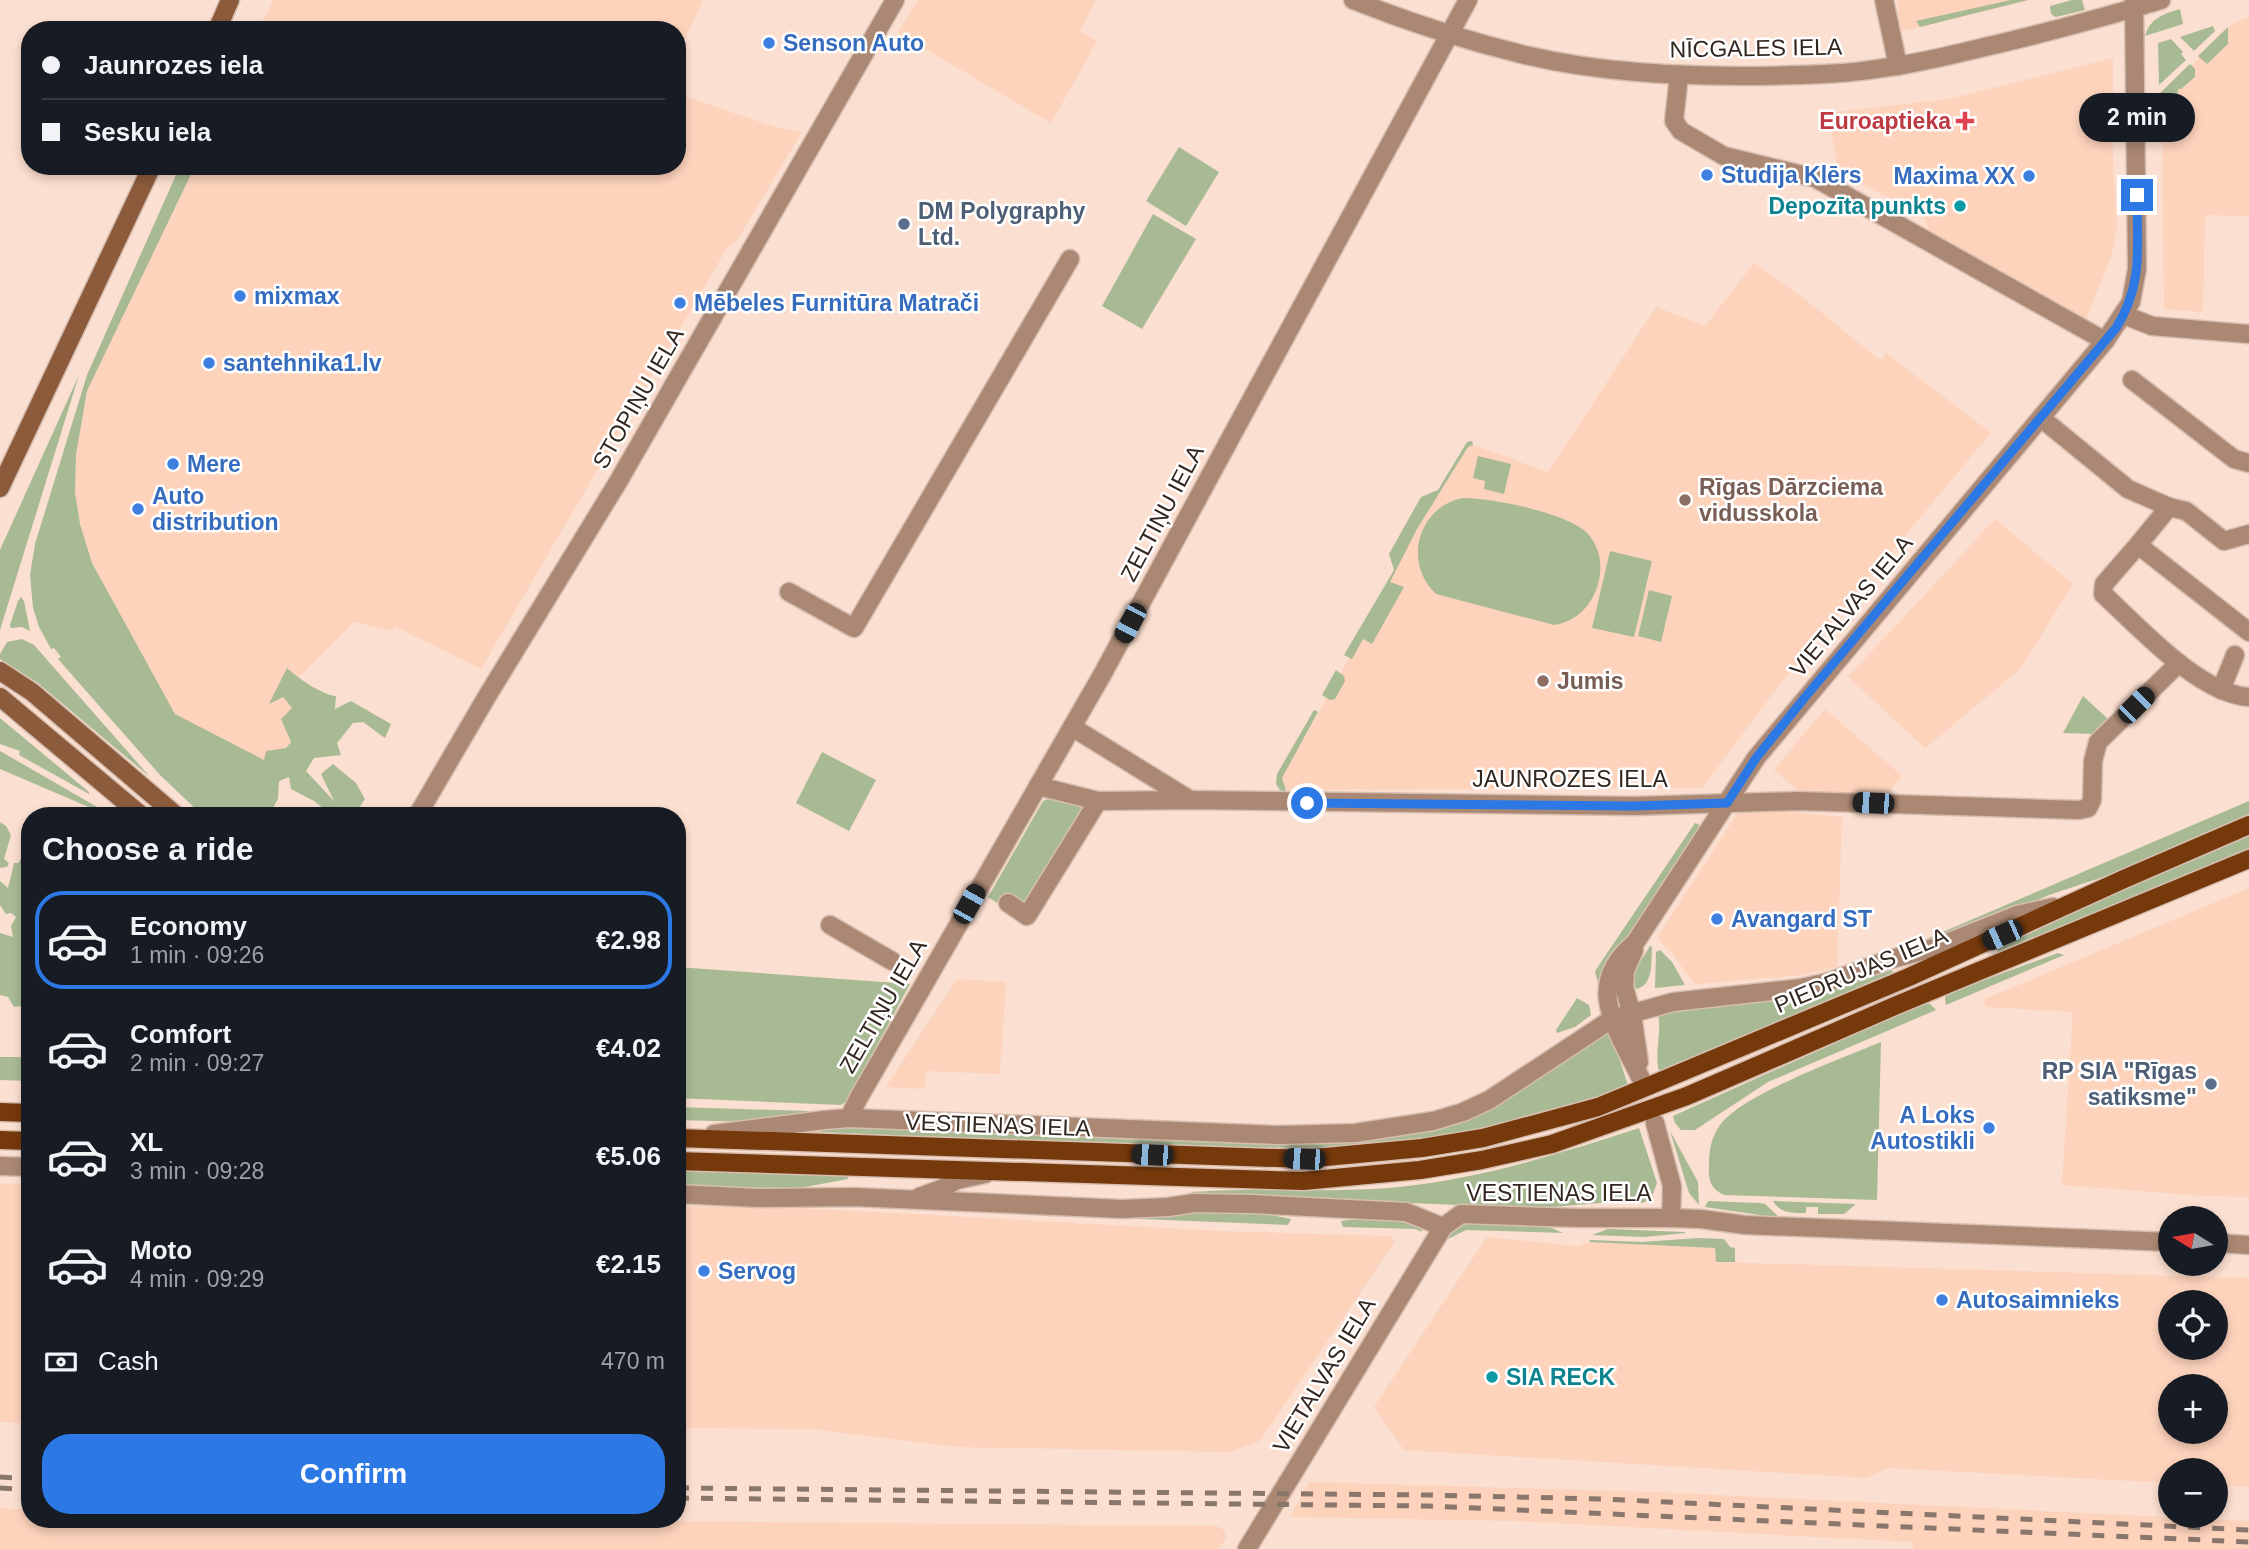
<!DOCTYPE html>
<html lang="en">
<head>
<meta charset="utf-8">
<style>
	:root { --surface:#171b24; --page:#20242c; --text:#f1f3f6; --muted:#9ea1a6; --line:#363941; --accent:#2c78e4 }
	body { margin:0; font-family:Helvetica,sans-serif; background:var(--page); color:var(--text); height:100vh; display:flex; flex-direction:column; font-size:26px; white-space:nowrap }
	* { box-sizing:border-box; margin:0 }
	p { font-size:23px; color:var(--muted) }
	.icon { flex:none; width:38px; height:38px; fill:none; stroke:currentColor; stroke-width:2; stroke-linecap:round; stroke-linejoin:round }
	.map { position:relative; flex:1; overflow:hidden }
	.sheet { position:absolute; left:21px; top:807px; width:665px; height:721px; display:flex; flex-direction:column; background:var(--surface); border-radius:28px; box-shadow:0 4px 10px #0003 }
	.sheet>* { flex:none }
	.hud { position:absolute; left:21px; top:21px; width:665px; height:154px; border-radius:28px; box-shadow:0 4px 10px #0003; display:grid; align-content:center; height:154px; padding:0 21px; background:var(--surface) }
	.needle { width:46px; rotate:281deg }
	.buttons { position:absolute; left:2158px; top:1206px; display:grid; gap:14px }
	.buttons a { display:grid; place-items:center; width:70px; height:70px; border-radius:50%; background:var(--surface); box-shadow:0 4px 10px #0003; font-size:35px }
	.end { position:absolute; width:32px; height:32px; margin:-16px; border:9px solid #2c78e4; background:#fff; box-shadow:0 0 0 4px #fff }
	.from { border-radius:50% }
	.bubble { position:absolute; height:49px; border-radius:24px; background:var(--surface); box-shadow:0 4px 10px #0003; font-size:23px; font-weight:800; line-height:49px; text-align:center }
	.car { position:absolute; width:21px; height:42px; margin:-21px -10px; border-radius:9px; box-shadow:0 0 5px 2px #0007; background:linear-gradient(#222 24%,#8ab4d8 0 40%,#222 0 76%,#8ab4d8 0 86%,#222 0) }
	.hud b { display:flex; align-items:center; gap:24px; height:66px; font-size:26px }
	.hud b+b { border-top:2px solid var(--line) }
	.hud i { width:18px; height:18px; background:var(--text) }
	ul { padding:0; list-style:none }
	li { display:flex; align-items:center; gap:21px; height:98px; margin:0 14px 10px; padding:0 7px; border:4px solid transparent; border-radius:28px }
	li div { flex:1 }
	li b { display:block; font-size:26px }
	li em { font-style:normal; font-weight:800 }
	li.selected { border-color:var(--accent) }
	li>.icon { width:63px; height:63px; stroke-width:1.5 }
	h2 { padding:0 21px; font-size:32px; line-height:84px }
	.pay { display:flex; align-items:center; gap:18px; height:77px; padding:0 21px; font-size:26px }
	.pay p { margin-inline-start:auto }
	.cta { display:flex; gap:14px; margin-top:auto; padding:14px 21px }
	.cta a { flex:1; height:80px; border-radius:28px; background:var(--accent); color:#fff; font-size:28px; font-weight:800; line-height:80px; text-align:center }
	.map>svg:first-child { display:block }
	.built { fill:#fdd3bc; fill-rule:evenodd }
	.green { fill:#a8ba94 }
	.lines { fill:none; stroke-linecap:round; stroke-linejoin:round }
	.minor-casing { stroke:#d7beb0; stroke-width:21 }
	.tertiary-casing { stroke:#d7beb0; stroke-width:21 }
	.secondary-casing { stroke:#d7beb0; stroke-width:21 }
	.primary-casing { stroke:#d7beb0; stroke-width:21 }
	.minor { stroke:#ab8873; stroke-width:18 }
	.tertiary { stroke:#ab8873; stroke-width:18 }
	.secondary { stroke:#8c5b3c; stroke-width:18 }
	.primary { stroke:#75390c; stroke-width:18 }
	.rail { stroke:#8a776c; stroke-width:5; stroke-dasharray:12 12; stroke-linecap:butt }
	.route { stroke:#2c78e4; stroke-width:9 }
	.shop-dot { fill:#3f7fe0; stroke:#fff; stroke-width:2.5 }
	.health-dot { fill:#e0444e; stroke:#fff; stroke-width:2.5 }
	.culture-dot { fill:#0f9aa8; stroke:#fff; stroke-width:2.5 }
	.service-dot { fill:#5c6f8a; stroke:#fff; stroke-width:2.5 }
	.education-dot { fill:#8d6e63; stroke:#fff; stroke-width:2.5 }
	.labels { text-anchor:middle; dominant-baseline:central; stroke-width:5; stroke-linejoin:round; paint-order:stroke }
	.shop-label { font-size:23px; font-weight:bold; fill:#366cbe; stroke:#fff; text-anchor:start }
	.street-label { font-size:23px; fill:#33261f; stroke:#fff }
	.health-label { font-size:23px; font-weight:bold; fill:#be3a42; stroke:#fff; text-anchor:end }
	.culture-label { font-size:23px; font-weight:bold; fill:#0d838f; stroke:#fff; text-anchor:end }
	.service-label { font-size:23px; font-weight:bold; fill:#4e5e75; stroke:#fff; text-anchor:start }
	.education-label { font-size:23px; font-weight:bold; fill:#785e54; stroke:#fff; text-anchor:start }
</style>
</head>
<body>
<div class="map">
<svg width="2249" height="1549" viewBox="0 0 2249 1549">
	<rect width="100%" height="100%" fill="#fbdfd0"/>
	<g class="built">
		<polygon points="273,0 703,0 677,56 677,30 259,30"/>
		<polygon points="918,0 1096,0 1080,31 1097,41 1051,123 898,33"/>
		<polygon points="1897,0 2030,0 1899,32"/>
		<polygon points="2249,17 2249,216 2205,215 2203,312 2164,309 2162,147 2164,94 2232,24"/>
		<polygon points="2113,58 2113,158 2117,228 2111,257 2085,321 1932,239 1924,218 1838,170 1828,113 1948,99"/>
		<polygon points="677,94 775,127 802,132 737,240 727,248 481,669 396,627 392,631 354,622 299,677 310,716 279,768 175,714 92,563 80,524 75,492 76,455 87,391 195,166 677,166"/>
		<polygon points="1754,263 1806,300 1881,361 1886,353 1991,433 1777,688 1702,788 1286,790 1282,778 1349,658 1417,529 1468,447 1473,445 1548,472 1656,307 1705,326"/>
		<polygon points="1995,519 2073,584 2021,668 1925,748 1848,677"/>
		<polygon points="1825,709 1902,776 1886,795 1800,792 1774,770"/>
		<polygon points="1748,808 1842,817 1837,967 1803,975 1697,984 1692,981 1672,953 1660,942 1658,936 1737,814"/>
		<polygon points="2249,888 2249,1197 2205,1196 2062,1185 2073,1012 1986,1007 1984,1004 1985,999"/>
		<polygon points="957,979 1006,982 1000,1074 926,1071 925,1089 886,1087"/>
		<polygon points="0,1183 30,1185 30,1423 0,1422"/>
		<polygon points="677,1206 820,1209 1221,1231 1391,1236 1395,1241 1260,1441 1230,1452 956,1447 811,1429 677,1428"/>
		<path d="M1487,1237L1577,1246L1589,1242L1715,1248L1717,1262L2249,1278V1487L2216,1485V1470H2170V1483L1887,1468L1867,1478L1404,1450L1374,1407ZM2170,1302H2216V1348H2170ZM2170,1386H2216V1432H2170Z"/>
		<polygon points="1309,1482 1656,1492 2249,1521 2249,1549 1913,1549 1913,1542 1515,1521 1290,1517"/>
		<polygon points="0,1508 30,1510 30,1519 420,1519 1217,1526 1225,1531 1226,1538 1218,1549 0,1549"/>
	</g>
	<g class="green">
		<polygon points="2011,0 2028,0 1920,27 1916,21"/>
		<polygon points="2072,0 2082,0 2085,10 2056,17 2051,14 2050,6"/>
		<path d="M2180,9L2183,24L2145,36C2150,18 2164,14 2180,9Z"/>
		<polygon points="2213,26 2215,31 2194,51 2180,37"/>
		<polygon points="2228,27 2228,44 2207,64 2198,56"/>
		<polygon points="2171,39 2183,52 2181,54 2186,60 2159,85 2158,43"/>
		<polygon points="2190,64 2195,69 2195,77 2181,89 2178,89 2176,137 2162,137 2160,93"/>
		<polygon points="1179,147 1219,172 1186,226 1146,201"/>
		<path d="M180,166H195L87,391L76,455L75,492L80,524L92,563L175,714L264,760L266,751L286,748L291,742L281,719L292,708L283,697L269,704L287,668C298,678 322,695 336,696L335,709L351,701L391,724L385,738L363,722L353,723L337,743L341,755L314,758L306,771L334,801L321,774L333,764L356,783L365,799L354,815H340L339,812H328L314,801L291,789L289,777L279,781L278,799L269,815H202L160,775L58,659L61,657L54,648L51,649L39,627L33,608L30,575L35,544L87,375Z"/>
		<polygon points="1153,214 1196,239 1142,329 1102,306"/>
		<polygon points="79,375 0,630 0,550"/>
		<polygon points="1472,441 1473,445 1468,447 1417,529 1390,582 1404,587 1372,644 1363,639 1352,659 1344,655 1394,570 1389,554 1421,497 1438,490 1467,442"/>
		<polygon points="1478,456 1511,464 1504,494 1484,489 1485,481 1473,478"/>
		<path d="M1462,498C1489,497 1566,513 1586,532C1616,561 1596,620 1554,625L1436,594C1403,563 1417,508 1462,498Z"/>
		<polygon points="1610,551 1652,561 1634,637 1592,628"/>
		<polygon points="1649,590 1672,596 1661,642 1638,636"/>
		<polygon points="21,597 24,601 30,631 22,627 11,628 10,625 18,601"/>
		<polygon points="22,639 34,645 150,777 38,683 0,659 0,654 7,642"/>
		<polygon points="1336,670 1344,676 1345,681 1335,699 1330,700 1322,695"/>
		<polygon points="2083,696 2108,719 2093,734 2063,733"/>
		<polygon points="1314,710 1318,712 1282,778 1286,790 1282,793 1276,784 1277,774"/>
		<polygon points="0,718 89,792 89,794 19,755 20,751 0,744"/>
		<polygon points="0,751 111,815 102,815 98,811 0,769"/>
		<polygon points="822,752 876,780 849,831 796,803"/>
		<polygon points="1054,797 1086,807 1025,903 1009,894 1002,906 988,897 1043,801"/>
		<polygon points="2249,801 2249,814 2106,876 2049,895 1955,936 1896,952"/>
		<polygon points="0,822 6,826 11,835 4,859 9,863 7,867 0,868"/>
		<polygon points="1695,823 1702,826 1607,969 1601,994 1595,972 1597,968"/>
		<polygon points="2249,836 2249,850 1999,952 1996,950 2088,905"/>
		<polygon points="30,839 30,1005 14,1007 8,997 0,995 0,933 13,937 11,926 16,917 11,913 6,914 0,905 0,881 8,888 14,863 18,863 23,856 25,857 25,841"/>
		<path d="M1650,946L1652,947C1651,962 1654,984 1637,989L1633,985L1634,975L1638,965Z"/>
		<polygon points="1660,950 1672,962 1685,985 1655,988 1656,952"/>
		<polygon points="2058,953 2064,955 1946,1005 1945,998 1948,993"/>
		<polygon points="677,967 910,984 847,1101 841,1105 677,1098"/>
		<path d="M1892,970L1893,973L1659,1071C1654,1052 1662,1034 1658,1014L1678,1009L1820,992Z"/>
		<polygon points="1577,998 1589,1005 1591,1015 1575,1027 1557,1033 1556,1030"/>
		<polygon points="1924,1003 1930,1004 1936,1010 1768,1082 1695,1130 1681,1130 1675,1123 1673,1116"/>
		<polygon points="1607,1033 1611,1034 1628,1085 1588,1101 1523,1119 1429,1139 1372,1147 1198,1148 820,1132 823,1127 843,1127 1107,1136 1416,1130"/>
		<path d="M1881,1042L1877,1200L1724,1195C1710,1189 1708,1179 1709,1165C1709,1150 1711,1138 1720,1125C1743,1094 1843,1058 1881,1042Z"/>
		<polygon points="0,1057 30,1057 30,1081 0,1080"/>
		<polygon points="677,1107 809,1111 809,1114 751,1122 677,1120"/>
		<path d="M1639,1128L1657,1183L1651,1199L1642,1203H1600L1541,1208L1194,1195L1191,1192C1251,1188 1312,1192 1373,1189C1464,1184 1553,1156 1639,1128Z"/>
		<polygon points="1670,1131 1698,1182 1699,1205 1689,1193"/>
		<polygon points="677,1169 847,1175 848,1179 794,1189 677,1185"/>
		<polygon points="1708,1201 1759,1203 1765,1204 1780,1218 1705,1207"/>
		<path d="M1773,1201H1774L1856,1204L1844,1214H1818V1207H1806V1213C1792,1213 1781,1214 1773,1201Z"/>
		<polygon points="1200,1211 1256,1212 1291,1219 1288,1225 1140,1219 1138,1215"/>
		<polygon points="1386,1216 1419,1224 1422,1232 1415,1229 1343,1227 1341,1221"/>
		<polygon points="1468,1223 1549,1227 1563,1233 1466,1230 1446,1240 1454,1230"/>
		<polygon points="1608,1229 1685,1232 1685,1233 1644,1237 1592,1235"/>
		<polygon points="1698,1238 1724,1239 1730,1247 1735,1248 1735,1262 1716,1262 1715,1248 1589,1242 1590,1240 1642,1242"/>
	</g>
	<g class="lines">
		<defs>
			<g id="minor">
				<polyline points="1884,0 1898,66"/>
				<polyline points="1679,75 1674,121 1681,131 1724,156 1815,178 2105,341"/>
				<polyline points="2124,315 2152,326 2249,334"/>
				<polyline points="2132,380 2234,459 2249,463"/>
				<polyline points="2041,418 2128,489 2169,507 2138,545 2249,632"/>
				<polyline points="2169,507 2186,511 2224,541 2249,534"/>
				<path d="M2138,545L2104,584L2103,594C2139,627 2199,694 2249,697"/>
				<polyline points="789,592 854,628 1070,259"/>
				<polyline points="2221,690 2235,655"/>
				<polyline points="1072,727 1190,800"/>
				<polyline points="1038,786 1098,801 1190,800 1634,806 1799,801 2079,810 2088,808 2092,800 2093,761 2098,742 2179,663"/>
				<polyline points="417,816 486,698 618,482 895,0"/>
				<polyline points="1008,903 1027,916 1098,801"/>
				<polyline points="830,925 892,961"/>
				<polyline points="849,1118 858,1099 1102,675 1468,0"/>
				<polyline points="714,1134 824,1120 849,1118 1278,1135 1355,1133 1433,1121 1463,1112 1489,1100 1612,1019 1673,1002 1801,988 1828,982 1888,960 1934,948 2017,915 2053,907"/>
				<polyline points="0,1166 30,1167"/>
				<polyline points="677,1194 758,1198 854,1197 1122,1209 1168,1207 1194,1203 1251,1204 1406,1212 1443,1227"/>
				<polyline points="919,1197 941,1189 957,1180 985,1174"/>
				<polyline points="1671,1218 1701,1219 1745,1225 2170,1242"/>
				<polyline points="2216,1243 2249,1245"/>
			</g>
			<g id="tertiary">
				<path d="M1353,0C1408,22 1467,41 1525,55C1600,73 1679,76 1756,76C1798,75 1842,75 1883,68C1923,63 1963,52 2002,43C2056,30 2109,16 2161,0"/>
				<polyline points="1634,950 1625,971 1624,987 1632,1014 1639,1062"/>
				<path d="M1641,1079C1618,1030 1582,986 1635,943L1756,758L2105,341L2131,302L2137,269L2134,0"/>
				<polyline points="1247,1549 1443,1227 1461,1214 1579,1218 1671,1218 1672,1186 1655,1123"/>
			</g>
			<g id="secondary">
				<polyline points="217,30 230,0"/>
				<polyline points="0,488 152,166"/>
				<polyline points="0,671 32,692 177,816"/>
				<polyline points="0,697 142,816"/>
			</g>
			<g id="primary">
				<polyline points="0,1112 30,1113"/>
				<polyline points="677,1138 1304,1159 1422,1148 1483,1138 1598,1107 1644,1088 1909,977 2124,879 2249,825"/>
				<polyline points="0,1140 30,1141"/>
				<polyline points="677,1161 1303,1181 1420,1170 1482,1160 1552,1144 1687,1096 1897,1005 2249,859"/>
			</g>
		</defs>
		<use href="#minor" class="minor-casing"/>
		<use href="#tertiary" class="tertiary-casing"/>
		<use href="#secondary" class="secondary-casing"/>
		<use href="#primary" class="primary-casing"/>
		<use href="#minor" class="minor"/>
		<use href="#tertiary" class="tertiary"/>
		<use href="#secondary" class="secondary"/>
		<use href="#primary" class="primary"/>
		<g class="rail">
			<polyline points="0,1477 30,1479"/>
			<polyline points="0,1488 30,1490"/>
			<polyline points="677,1488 1428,1495 1603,1499 2249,1530"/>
			<polyline points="677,1498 1428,1506 2249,1542"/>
		</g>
	</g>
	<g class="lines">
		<path class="route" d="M1307,803L1634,806L1727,803L1756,758L1806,696L2116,328C2144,284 2137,245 2137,195"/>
	</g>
	<g class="shop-dot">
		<circle cx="769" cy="43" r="7"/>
		<circle cx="1707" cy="175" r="7"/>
		<circle cx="2029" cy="176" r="7"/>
		<circle cx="240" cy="296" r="7"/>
		<circle cx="680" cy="303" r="7"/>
		<circle cx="209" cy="363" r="7"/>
		<circle cx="173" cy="464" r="7"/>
		<circle cx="138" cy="509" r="7"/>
		<circle cx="1717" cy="919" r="7"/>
		<circle cx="1989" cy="1128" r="7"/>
		<circle cx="704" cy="1271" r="7"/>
		<circle cx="1942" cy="1300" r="7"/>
	</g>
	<path class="health-dot" d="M1961.5 110.5h7v7h7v7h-7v7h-7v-7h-7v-7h7z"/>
	<g class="culture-dot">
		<circle cx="1960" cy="206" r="7"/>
		<circle cx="1492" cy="1377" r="7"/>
	</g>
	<g class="service-dot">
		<circle cx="904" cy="224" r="7"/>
		<circle cx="2211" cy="1084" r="7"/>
	</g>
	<g class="education-dot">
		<circle cx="1685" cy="500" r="7"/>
		<circle cx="1543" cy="681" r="7"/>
	</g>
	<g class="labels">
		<g class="shop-label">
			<text x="783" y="43">Senson Auto</text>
			<text x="1721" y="175">Studija Klērs</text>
			<text x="2015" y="176" text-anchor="end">Maxima XX</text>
			<text x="254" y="296">mixmax</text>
			<text x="694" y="303">Mēbeles Furnitūra Matrači</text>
			<text x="223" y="363">santehnika1.lv</text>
			<text x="187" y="464">Mere</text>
			<text x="152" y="496">Auto<tspan x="152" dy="26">distribution</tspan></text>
			<text x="1731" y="919">Avangard ST</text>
			<text x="1975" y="1115" text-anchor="end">A Loks<tspan x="1975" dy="26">Autostikli</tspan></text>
			<text x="718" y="1271">Servog</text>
			<text x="1956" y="1300">Autosaimnieks</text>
		</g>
		<g class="street-label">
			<text transform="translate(1756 48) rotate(-1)">NĪCGALES IELA</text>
			<text transform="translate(638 398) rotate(-60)">STOPIŅU IELA</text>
			<text transform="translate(1162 513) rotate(-62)">ZELTIŅU IELA</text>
			<text transform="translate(1851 606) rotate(-50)">VIETALVAS IELA</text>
			<text x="1570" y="779">JAUNROZES IELA</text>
			<text transform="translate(1861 970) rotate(-23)">PIEDRUJAS IELA</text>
			<text transform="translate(883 1006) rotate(-60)">ZELTIŅU IELA</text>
			<text transform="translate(998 1125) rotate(2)">VESTIENAS IELA</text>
			<text x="1559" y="1193">VESTIENAS IELA</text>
			<text transform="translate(1324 1375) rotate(-59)">VIETALVAS IELA</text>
		</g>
		<g class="health-label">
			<text x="1951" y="121">Euroaptieka</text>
		</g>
		<g class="culture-label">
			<text x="1946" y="206">Depozīta punkts</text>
			<text x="1506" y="1377" text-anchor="start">SIA RECK</text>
		</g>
		<g class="service-label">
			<text x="918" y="211">DM Polygraphy<tspan x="918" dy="26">Ltd.</tspan></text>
			<text x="2197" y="1071" text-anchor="end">RP SIA "Rīgas<tspan x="2197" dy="26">satiksme"</tspan></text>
		</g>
		<g class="education-label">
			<text x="1699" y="487">Rīgas Dārzciema<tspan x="1699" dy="26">vidusskola</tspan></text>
			<text x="1557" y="681">Jumis</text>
		</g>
	</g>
</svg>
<div class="buttons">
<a><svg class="needle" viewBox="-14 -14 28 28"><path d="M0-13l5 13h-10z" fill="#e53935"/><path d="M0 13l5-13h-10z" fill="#9ea1a6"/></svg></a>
<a><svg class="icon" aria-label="locate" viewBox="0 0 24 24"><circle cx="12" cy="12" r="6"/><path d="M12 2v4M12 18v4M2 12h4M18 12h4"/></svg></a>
<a>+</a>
<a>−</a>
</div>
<i class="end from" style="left:1307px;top:803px"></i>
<i class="end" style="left:2137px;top:195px"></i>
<div class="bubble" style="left:2079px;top:93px;width:116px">2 min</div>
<i class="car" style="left:1130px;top:623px;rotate:208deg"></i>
<i class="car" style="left:2136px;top:705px;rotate:45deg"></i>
<i class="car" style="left:1873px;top:803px;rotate:272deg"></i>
<i class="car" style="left:969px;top:904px;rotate:29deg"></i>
<i class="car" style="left:2002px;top:935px;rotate:246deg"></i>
<i class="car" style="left:1152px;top:1155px;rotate:272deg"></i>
<i class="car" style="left:1304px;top:1159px;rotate:272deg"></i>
<div class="hud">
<b><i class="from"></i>Jaunrozes iela</b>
<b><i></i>Sesku iela</b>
</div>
<section class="sheet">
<h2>Choose a ride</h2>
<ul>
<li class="selected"><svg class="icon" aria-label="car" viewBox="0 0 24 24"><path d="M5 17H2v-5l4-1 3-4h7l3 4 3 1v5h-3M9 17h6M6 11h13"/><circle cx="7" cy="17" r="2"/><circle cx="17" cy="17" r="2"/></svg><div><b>Economy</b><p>1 min · 09:26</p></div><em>€2.98</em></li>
<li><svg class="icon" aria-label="car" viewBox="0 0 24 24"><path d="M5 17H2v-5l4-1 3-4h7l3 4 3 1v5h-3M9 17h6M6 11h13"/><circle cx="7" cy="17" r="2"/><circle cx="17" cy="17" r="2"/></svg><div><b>Comfort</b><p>2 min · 09:27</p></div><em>€4.02</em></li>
<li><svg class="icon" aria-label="car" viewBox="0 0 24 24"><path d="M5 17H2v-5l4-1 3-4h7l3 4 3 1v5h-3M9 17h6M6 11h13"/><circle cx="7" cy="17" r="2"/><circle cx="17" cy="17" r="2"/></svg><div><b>XL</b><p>3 min · 09:28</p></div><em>€5.06</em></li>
<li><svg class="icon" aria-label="car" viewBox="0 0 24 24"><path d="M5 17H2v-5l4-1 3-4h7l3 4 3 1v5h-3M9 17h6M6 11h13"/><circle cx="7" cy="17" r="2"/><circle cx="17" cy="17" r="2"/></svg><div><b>Moto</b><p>4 min · 09:29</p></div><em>€2.15</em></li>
</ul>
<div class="pay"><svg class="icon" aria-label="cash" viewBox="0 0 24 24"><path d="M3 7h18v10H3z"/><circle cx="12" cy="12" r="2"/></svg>Cash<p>470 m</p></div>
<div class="cta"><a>Confirm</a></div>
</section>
</div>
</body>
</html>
